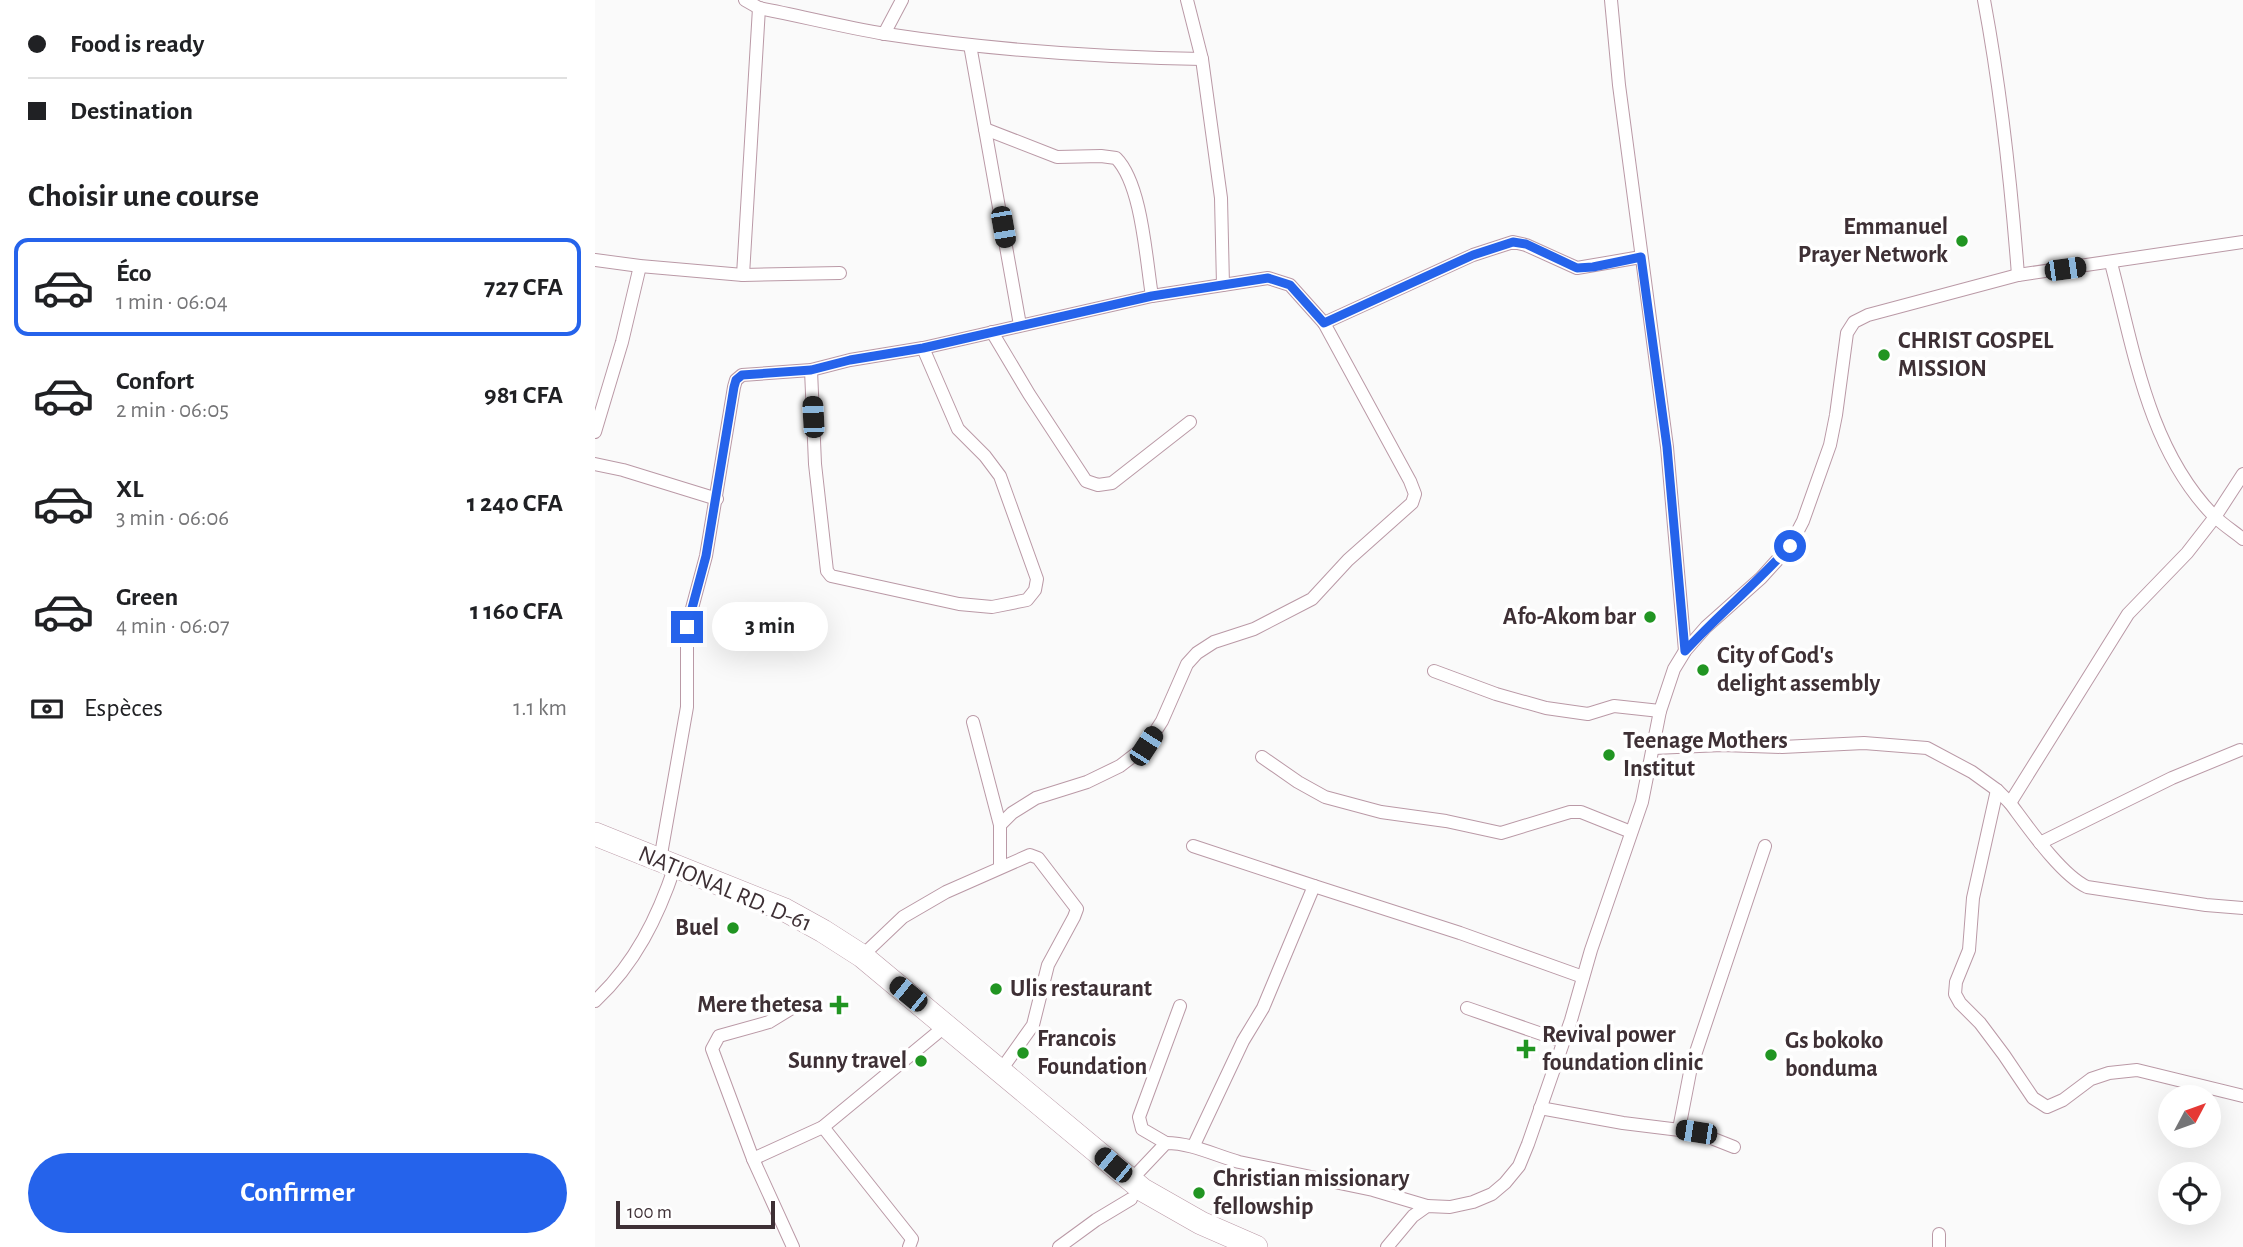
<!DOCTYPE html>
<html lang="fr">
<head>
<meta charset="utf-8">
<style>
	:root { --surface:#fff; --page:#f2f2f2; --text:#202124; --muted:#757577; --line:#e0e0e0; --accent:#2563eb }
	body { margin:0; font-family:"Alegreya Sans",sans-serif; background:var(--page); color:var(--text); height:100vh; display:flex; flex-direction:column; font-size:26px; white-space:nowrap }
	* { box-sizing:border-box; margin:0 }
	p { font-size:23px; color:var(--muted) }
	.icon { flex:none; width:38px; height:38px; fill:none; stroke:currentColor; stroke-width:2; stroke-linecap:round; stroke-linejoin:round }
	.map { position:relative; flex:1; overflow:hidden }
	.drawer { display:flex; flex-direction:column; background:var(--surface); width:595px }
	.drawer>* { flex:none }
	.hud { display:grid; align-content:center; height:154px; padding:0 28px; background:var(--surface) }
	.needle { width:46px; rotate:49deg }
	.fabs { position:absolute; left:1563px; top:1085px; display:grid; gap:14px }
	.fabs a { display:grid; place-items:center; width:63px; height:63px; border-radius:50%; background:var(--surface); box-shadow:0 7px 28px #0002; font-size:35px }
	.scale { position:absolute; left:21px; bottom:18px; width:159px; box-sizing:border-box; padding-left:7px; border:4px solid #3e3035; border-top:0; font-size:19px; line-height:24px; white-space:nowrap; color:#3e3035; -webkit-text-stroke:5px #fff; paint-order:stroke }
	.end { position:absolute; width:32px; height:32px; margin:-16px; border:9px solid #2563eb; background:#fff; box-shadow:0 0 0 4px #fff }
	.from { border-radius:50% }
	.bubble { position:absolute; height:49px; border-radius:24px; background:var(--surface); box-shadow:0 7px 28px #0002; font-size:23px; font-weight:700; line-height:49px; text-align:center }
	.car { position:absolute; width:21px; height:42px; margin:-21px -10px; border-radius:9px; box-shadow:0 0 5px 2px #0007; background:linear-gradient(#222 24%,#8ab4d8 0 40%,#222 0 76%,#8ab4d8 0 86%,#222 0) }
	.hud b { display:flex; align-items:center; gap:24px; height:66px; font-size:26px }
	.hud b+b { border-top:2px solid var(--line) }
	.hud i { width:18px; height:18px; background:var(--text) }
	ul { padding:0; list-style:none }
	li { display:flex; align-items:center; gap:21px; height:98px; margin:0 14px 10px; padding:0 14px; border:4px solid transparent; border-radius:14px }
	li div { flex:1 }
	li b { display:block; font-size:26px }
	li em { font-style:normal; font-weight:700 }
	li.active { border-color:var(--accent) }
	li>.icon { width:63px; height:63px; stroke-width:1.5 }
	h2 { padding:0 28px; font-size:32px; line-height:84px }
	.pay { display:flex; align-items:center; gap:18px; height:77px; padding:0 28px; font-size:26px }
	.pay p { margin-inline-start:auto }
	.primary-button { display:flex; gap:14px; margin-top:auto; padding:14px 28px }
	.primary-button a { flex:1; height:80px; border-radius:42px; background:var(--accent); color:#fff; font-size:28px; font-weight:700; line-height:80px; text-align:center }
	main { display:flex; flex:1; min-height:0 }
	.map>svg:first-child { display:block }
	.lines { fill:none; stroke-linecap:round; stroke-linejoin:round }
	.street-casing { stroke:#ba99a6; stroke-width:14 }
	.highway-casing { stroke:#ba99a6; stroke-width:24 }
	.street { stroke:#fff; stroke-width:12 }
	.highway { stroke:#fff; stroke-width:23 }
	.route { stroke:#2563eb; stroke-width:9 }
	.poi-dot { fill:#219522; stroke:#fff; stroke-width:2.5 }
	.labels { text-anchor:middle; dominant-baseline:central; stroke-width:7; stroke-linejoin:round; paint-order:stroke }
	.poi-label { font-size:24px; font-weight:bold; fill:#3e3035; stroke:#fff; text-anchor:start }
	.street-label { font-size:24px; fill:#3e3035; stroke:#fff }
</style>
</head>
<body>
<main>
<section class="drawer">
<div class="hud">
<b><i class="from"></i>Food is ready</b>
<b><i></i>Destination</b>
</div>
<h2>Choisir une course</h2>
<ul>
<li class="active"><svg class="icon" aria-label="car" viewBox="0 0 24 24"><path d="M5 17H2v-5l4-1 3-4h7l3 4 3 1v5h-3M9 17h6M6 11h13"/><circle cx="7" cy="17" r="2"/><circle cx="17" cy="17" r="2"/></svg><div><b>Éco</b><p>1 min · 06:04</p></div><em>727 CFA</em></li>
<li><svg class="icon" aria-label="car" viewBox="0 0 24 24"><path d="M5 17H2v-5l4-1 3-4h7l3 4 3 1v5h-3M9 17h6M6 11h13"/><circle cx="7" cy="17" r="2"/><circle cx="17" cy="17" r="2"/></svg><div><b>Confort</b><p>2 min · 06:05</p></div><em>981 CFA</em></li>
<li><svg class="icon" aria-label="car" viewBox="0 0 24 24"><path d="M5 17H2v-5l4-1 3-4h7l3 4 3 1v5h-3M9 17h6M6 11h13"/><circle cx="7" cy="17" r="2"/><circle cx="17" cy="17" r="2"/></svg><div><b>XL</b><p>3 min · 06:06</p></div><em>1 240 CFA</em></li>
<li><svg class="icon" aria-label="car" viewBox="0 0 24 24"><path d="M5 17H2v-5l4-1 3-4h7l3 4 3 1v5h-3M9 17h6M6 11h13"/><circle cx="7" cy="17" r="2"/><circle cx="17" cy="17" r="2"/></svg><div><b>Green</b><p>4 min · 06:07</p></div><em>1 160 CFA</em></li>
</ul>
<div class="pay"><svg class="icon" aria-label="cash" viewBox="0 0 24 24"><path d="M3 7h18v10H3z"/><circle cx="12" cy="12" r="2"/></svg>Espèces<p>1.1 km</p></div>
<div class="primary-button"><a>Confirmer</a></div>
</section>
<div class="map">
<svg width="1648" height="1247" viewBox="0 0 1648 1247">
	<rect width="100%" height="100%" fill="#fafafa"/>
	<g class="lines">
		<defs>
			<g id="street">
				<path d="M150,0L164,8C206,16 248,27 291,34C395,50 501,57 607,59"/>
				<polyline points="592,0 607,59 626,198 628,285"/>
				<polyline points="1016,0 1024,85 1072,447 1090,651"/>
				<path d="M1389,0C1406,91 1416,183 1423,275"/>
				<polyline points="289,34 307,0"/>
				<polyline points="375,45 425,325"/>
				<path d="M390,129L462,157L506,156L521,158C547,184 551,260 557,296"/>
				<polyline points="0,260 45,266 148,275 245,273"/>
				<path d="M1516,263C1539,350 1553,448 1618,515C1627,524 1638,531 1648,539"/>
				<polyline points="148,275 164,8"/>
				<polyline points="397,332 434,394 491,481 503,485 517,483 595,422"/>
				<polyline points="216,370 220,464 232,571 236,576 364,604 397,607 432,600 440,590 442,579 405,476 390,456 363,429 328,348"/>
				<polyline points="0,432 27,342 45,266"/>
				<polyline points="0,464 28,470 122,499"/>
				<polyline points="839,671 901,694 951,708 993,714 1019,706 1065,711"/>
				<polyline points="378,722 405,825"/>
				<polyline points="1059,748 1127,745 1187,747 1269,743 1332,748 1377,772 1402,790 1415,803 1533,614 1592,553 1620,517 1648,474"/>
				<polyline points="667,757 703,782 730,797 786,812 851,821 906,833 975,812 986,812 1036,832"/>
				<polyline points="1402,790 1378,898 1374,950 1361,982 1360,994 1365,1003 1385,1023 1409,1055 1438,1098 1452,1107 1468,1100 1496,1079 1514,1073 1542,1070 1648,1096"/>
				<path d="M1415,803C1433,827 1466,875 1492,887L1611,905L1648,908"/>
				<polyline points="1445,843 1577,778 1645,750"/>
				<polyline points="598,846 719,886"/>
				<polyline points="65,860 92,707 92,627 111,556 139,387 141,380 147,375 216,370 255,360 328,348 557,296 673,278 695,285 729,323 878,255 918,242 931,245 982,268 1046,257"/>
				<polyline points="405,867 405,825 417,813 441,798 492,782 525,766 551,746 567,721 592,664 602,653 619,642 659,629 717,599 753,560 817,503 820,494 815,481 729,323"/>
				<polyline points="267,956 308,917 351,892 435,855 443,858 482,909 479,917 453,965 438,1025 406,1070"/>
				<path d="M0,1001C40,964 63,917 80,866"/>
				<polyline points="872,1008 967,1041"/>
				<polyline points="945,1108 1028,1123 1101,1132 1139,1147"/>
				<polyline points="228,1127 317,1239 314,1247"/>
				<polyline points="1084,1129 1096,1067 1170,846"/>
				<polyline points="571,1143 547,1129 544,1117 585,1006"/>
				<polyline points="599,1145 648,1041 668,1008 719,886 865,933 988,977"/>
				<polyline points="158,1159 117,1049 124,1036 174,1022 197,1008"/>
				<path d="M536,1180L571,1143C597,1143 619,1155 644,1162L778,1190L832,1206"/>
				<polyline points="198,1247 158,1159 228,1127 342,1033"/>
				<polyline points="464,1247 501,1220 536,1199"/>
				<polyline points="792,1247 818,1216 832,1206 855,1207 878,1202 897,1194 910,1183 924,1166 933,1144 976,1020 996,950 1047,802 1065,711 1079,669 1090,651 1111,627 1166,578 1195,546 1208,521 1235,445 1241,415 1252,333 1259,322 1273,315 1423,275 1648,242"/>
				<polyline points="1344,1247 1344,1234"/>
			</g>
			<polyline id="highway" points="0,834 190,910 228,931 267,956 548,1190 606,1223 661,1247"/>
		</defs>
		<use href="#street" class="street-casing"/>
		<use href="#highway" class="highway-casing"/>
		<use href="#street" class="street"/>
		<use href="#highway" class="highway"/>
	</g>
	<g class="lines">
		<path class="route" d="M92,627L111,556L139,387L141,380L147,375L216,370L255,360L328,348L557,296L673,278L695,285L729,323L878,255L918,242L931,244L982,268L998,267L1046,257L1072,447L1090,651C1123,615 1162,583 1195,546"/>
	</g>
	<g class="poi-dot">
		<circle cx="1367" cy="241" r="7"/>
		<circle cx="1289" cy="355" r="7"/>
		<circle cx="1055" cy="617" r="7"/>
		<circle cx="1108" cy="670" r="7"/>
		<circle cx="1014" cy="755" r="7"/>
		<circle cx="138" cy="928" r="7"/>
		<circle cx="401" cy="989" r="7"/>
		<path d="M240.5 994.5h7v7h7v7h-7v7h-7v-7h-7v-7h7z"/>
		<path d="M927.5 1038.5h7v7h7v7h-7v7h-7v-7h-7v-7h7z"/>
		<circle cx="428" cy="1053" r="7"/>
		<circle cx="1176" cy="1055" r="7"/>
		<circle cx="326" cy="1061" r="7"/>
		<circle cx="604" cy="1193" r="7"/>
	</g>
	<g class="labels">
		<g class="poi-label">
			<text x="1353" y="227" text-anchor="end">Emmanuel<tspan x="1353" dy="28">Prayer Network</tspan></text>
			<text x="1303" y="341">CHRIST GOSPEL<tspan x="1303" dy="28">MISSION</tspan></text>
			<text x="1041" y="617" text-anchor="end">Afo-Akom bar</text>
			<text x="1122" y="656">City of God's<tspan x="1122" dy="28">delight assembly</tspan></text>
			<text x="1028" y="741">Teenage Mothers<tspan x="1028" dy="28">Institut</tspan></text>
			<text x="124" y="928" text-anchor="end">Buel</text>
			<text x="415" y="989">Ulis restaurant</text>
			<text x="228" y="1005" text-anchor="end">Mere thetesa</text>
			<text x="947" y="1035">Revival power<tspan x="947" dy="28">foundation clinic</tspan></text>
			<text x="442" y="1039">Francois<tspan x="442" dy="28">Foundation</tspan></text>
			<text x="1190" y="1041">Gs bokoko<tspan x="1190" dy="28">bonduma</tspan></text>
			<text x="312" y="1061" text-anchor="end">Sunny travel</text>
			<text x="618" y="1179">Christian missionary<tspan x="618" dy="28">fellowship</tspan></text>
		</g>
		<g class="street-label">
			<text transform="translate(130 889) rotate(23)">NATIONAL RD. D-61</text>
		</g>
	</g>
</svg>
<div class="fabs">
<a><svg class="needle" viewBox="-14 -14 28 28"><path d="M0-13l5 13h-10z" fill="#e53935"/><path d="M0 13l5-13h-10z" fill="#757577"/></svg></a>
<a><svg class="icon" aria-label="locate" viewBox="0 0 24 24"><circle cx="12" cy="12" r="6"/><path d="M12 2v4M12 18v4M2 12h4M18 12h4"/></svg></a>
</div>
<div class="scale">100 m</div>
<i class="end from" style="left:1195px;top:546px"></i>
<i class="end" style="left:92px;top:627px"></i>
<div class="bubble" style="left:117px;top:602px;width:116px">3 min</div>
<i class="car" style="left:408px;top:227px;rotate:170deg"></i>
<i class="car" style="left:1470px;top:269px;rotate:82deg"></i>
<i class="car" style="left:218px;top:417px;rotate:357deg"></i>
<i class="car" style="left:551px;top:746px;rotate:33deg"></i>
<i class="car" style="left:313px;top:994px;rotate:309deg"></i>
<i class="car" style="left:1101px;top:1132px;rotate:279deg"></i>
<i class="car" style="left:518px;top:1165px;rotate:310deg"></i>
</div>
</main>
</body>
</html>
